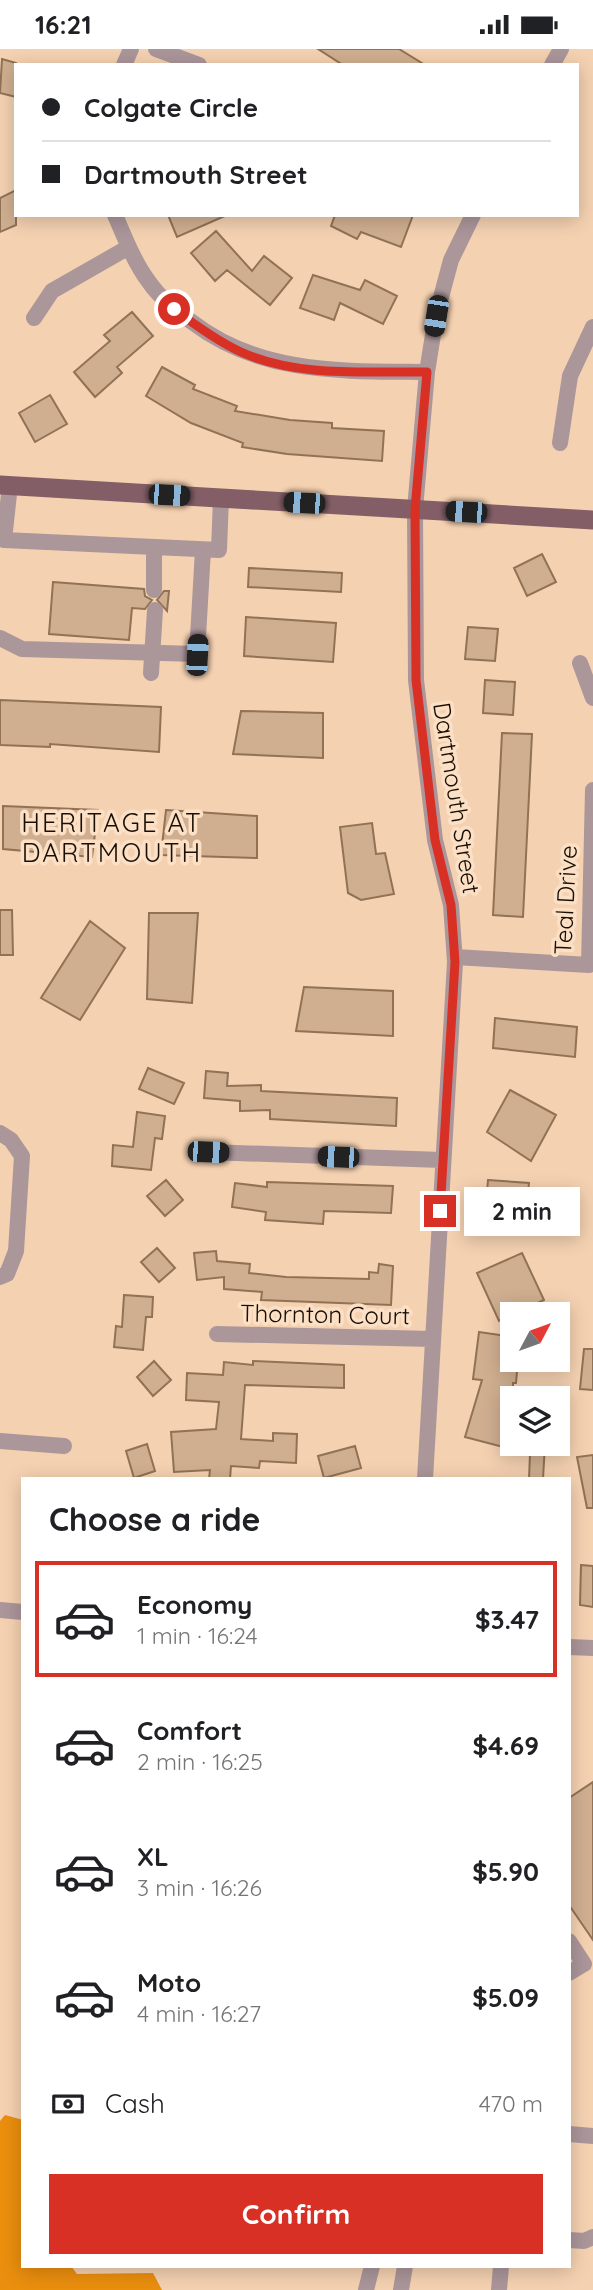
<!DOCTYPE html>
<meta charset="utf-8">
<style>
:root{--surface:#fff;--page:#f2f2f2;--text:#202124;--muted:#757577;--line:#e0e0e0;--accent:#d93025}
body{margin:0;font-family:Quicksand,sans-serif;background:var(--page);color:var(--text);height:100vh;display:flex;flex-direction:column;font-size:26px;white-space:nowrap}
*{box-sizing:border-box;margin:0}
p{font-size:23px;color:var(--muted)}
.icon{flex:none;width:38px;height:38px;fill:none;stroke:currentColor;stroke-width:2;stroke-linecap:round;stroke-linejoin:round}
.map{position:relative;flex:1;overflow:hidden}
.panel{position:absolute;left:21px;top:1428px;width:550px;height:791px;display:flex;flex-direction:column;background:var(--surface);border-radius:0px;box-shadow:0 4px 18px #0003}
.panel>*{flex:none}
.hud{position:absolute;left:14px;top:14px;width:565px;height:154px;border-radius:0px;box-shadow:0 4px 18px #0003;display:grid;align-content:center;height:154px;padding:0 28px;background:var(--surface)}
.needle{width:46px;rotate:49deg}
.fabs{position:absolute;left:500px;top:1253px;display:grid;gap:14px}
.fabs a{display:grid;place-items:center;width:70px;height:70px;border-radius:0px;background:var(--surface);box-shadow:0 4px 18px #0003;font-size:35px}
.end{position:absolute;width:32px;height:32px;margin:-16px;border:9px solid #d93025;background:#fff;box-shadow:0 0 0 4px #fff}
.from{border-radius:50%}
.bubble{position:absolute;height:49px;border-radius:0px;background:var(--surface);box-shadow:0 4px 18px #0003;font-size:23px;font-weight:700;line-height:49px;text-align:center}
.car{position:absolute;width:21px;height:42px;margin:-21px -10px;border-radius:9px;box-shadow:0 0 5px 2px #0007;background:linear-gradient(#222 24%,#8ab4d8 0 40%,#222 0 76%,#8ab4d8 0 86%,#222 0)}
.hud b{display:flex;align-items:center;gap:24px;height:66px;font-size:26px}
.hud b+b{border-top:2px solid var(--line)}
.hud i{width:18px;height:18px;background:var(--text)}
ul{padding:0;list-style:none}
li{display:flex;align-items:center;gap:21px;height:116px;margin:0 14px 10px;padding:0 14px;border:4px solid transparent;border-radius:0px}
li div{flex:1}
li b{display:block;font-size:26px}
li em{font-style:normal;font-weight:700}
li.active{border-color:var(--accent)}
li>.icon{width:63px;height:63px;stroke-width:1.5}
h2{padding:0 28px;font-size:32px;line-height:84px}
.pay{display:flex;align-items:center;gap:18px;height:77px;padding:0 28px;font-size:26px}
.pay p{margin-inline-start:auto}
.cta{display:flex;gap:14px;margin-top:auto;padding:14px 28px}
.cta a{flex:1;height:80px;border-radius:0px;background:var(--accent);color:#fff;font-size:28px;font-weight:700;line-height:80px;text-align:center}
.status{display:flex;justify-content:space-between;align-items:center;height:49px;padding:0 35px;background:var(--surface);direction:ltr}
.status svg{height:19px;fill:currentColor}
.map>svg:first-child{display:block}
</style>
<div class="status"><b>16:21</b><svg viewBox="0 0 49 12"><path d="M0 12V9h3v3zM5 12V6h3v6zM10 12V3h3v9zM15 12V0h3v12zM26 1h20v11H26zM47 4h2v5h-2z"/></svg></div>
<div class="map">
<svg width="593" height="2241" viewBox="0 0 593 2241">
<rect width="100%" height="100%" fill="#f4d1b1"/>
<path fill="#ea8e0e" d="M5,2066l18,5v146h48l6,8 76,-1 9,17h-162v-169z"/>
<path fill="#d0af90" stroke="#917255" stroke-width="2" d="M318,0h81l26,16h-82z
M2,10l14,4v34l-16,-4z
M16,141v35l-16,7v-34z
M168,166h59l-50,22z
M335,166h78l-12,32 -40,-15 -4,7 -26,-13z
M216,182l36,40 12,-15 28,22 -22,27 -43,-35 -12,11 -24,-28z
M313,226l47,15 5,-10 32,16 -14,28 -43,-21 -6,17 -34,-12z
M132,263l21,24 -36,31 5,6 -27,24 -21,-25 36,-31 -6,-6z
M162,318l33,18 -2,4 44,17 -2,5 55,9 42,3v5l52,3 -2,30 -95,-7 -45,-7 1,-4 -52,-20 -45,-27z
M50,346l17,29 -32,18 -16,-29z
M542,505l14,28 -29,14 -13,-28z
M249,519l93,5 -1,19 -93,-5z
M53,533l91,7 1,7 7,4 -7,9 -13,-1 -3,32 -80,-6z
M164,542h5l-2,20 -10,-11z
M246,568l90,6 -3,39 -89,-6z
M468,578l30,2 -3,32 -30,-2z
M485,631l30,2 -2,33 -30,-2z
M0,651l161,7 -2,45 -109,-8v3l-50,-2z
M241,662l82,2v45l-90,-4z
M502,684l30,1 -9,183 -30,-2z
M3,757l95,4 -6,47 -89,-8z
M166,761l91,6v42l-96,-3z
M372,774l4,31 9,-1 9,41 -33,6 -13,-7 -8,-66z
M0,861h12l1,45h-13z
M149,864h49l-6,90 -45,-4z
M90,872l35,27 -45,72 -39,-22z
M304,938l89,4v45l-97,-5z
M495,969l82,9 -2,30 -82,-9z
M148,1019l36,15 -10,21 -35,-15z
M206,1022l22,2 -1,13 34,-1v6l136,7 -1,28 -126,-7v-9l-30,1v-10l-36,-3z
M510,1041l46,25 -25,46 -44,-29z
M137,1063l28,4 -3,23 -7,-1 -4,32 -39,-4 1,-21 20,2z
M166,1131l17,20 -18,16 -18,-20z
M488,1131l41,3 -5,49 -40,-4z
M267,1133l126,4 -2,27 -67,-2 -1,13 -58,-4 1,-8 -34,-5 3,-24 32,4z
M157,1199l18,20 -16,14 -18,-20z
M216,1202l1,10 33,3 -1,9 37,4 83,2v-7l9,1 1,-9 14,2 -2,39 -130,-5 1,-8 -38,-3v-12l-27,3 -3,-27z
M522,1204l22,47 -45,21 -22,-48z
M124,1246l29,2 -1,20h-6l-3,33 -29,-3 2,-21 6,1z
M479,1283l34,5v23h5l-2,23h-3v61h32l-2,35h-14l1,-25 -65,-17 17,-57 -9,-1z
M584,1300h9v41l-13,-1z
M154,1312l17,19 -18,16 -16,-19z
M253,1312l91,4v23l-99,-3 -4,54 32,2v-8l24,1 -1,29 -36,-2 -1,7 -28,-2 -1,13h-21l1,-9 -36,2 -3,-40 45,-3 3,-27 -33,-2 1,-27 36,2 1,-13 29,3z
M147,1395l8,27 -21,7 -8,-27z
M355,1397l6,22 -37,10 -6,-22z
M593,1406v53h-6l-10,-51z
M581,1516l12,1v41l-13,-2z
M593,1733v158l-24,-35v-107z"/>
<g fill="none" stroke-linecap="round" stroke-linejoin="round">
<path stroke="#ab969a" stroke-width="16" d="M156,0l43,16
M124,16l7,-16
M552,16l9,-16
M115,166c10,23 19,47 34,67 11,16 27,29 43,40 69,53 152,49 235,50
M34,269l18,-27 77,-44
M560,394l10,-67 23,-49
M10,436l-6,55 215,10 2,-52
M154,541v-43
M0,589l22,11 175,5 6,-104
M580,614l13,35
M151,624l4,-63
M455,908l134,8 4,-175
M0,1084l11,7 11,16 -6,95 -9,23 -7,3
M208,1103l234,8
M217,1285l216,5
M0,1392l64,5
M425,1430l30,-517 -4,-57 -16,-65 -19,-160 -1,-171 12,-137 9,-56 15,-56 22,-45
M0,1561l23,2
M569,1598l24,1
M569,1892l15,23 -15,9
M569,2085l24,2
M569,2191l15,1 9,-4
M366,2241l6,-24
M401,2241l4,-24
M499,2241l2,-24"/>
<path stroke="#835e66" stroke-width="19" d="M0,436l593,35"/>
</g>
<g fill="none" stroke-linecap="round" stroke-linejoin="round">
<path stroke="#d93025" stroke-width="9" d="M174,260c21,16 43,32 67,43 57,26 126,19 186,20l-12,137 1,171 19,160 16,65 4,57 -15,249"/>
</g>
<g text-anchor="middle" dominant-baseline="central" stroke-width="7" stroke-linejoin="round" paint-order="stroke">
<g font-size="24" fill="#190e04" stroke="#fce0c6">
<text transform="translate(457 749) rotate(81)">Dartmouth Street</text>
<text transform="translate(565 851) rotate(-87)">Teal Drive</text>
<text transform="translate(325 1265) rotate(1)">Thornton Court</text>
</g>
<g font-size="26" letter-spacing="2" fill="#190e04" stroke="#fce0c6">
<text x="112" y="773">HERITAGE AT<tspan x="112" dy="30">DARTMOUTH</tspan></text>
</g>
</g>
</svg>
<div class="fabs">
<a><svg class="needle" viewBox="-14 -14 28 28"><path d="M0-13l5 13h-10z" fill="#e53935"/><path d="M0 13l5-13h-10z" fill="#757577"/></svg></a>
<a><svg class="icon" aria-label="layers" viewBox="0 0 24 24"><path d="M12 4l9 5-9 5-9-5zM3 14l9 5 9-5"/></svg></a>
</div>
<i class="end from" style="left:174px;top:260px"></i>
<i class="end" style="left:440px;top:1162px"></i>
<div class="bubble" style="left:464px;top:1138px;width:116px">2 min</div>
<i class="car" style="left:436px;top:267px;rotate:189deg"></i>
<i class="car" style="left:169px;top:446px;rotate:93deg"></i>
<i class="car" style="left:304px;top:454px;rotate:273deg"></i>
<i class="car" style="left:466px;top:463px;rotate:273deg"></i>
<i class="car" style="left:197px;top:606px;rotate:3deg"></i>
<i class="car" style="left:208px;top:1103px;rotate:92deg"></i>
<i class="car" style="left:338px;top:1108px;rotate:272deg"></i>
<div class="hud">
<b><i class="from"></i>Colgate Circle</b>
<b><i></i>Dartmouth Street</b>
</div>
<section class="panel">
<h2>Choose a ride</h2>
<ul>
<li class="active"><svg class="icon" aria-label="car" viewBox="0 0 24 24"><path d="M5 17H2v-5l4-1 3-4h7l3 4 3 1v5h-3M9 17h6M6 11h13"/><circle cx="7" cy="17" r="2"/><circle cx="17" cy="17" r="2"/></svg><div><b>Economy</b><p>1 min · 16:24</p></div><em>$3.47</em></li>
<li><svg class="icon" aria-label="car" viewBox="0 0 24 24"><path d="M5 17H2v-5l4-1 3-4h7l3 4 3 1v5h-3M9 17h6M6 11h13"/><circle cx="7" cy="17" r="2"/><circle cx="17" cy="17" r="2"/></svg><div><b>Comfort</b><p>2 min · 16:25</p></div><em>$4.69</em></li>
<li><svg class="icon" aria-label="car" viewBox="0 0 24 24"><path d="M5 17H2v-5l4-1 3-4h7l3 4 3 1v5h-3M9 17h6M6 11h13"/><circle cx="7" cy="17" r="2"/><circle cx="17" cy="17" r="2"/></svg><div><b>XL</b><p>3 min · 16:26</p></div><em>$5.90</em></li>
<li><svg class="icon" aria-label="car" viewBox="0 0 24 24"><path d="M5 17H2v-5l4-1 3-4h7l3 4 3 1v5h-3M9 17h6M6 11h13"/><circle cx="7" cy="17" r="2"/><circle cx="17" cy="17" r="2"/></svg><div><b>Moto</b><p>4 min · 16:27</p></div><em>$5.09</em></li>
</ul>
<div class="pay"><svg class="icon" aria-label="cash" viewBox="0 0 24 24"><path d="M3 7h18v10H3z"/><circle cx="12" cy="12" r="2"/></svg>Cash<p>470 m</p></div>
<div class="cta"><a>Confirm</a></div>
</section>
</div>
